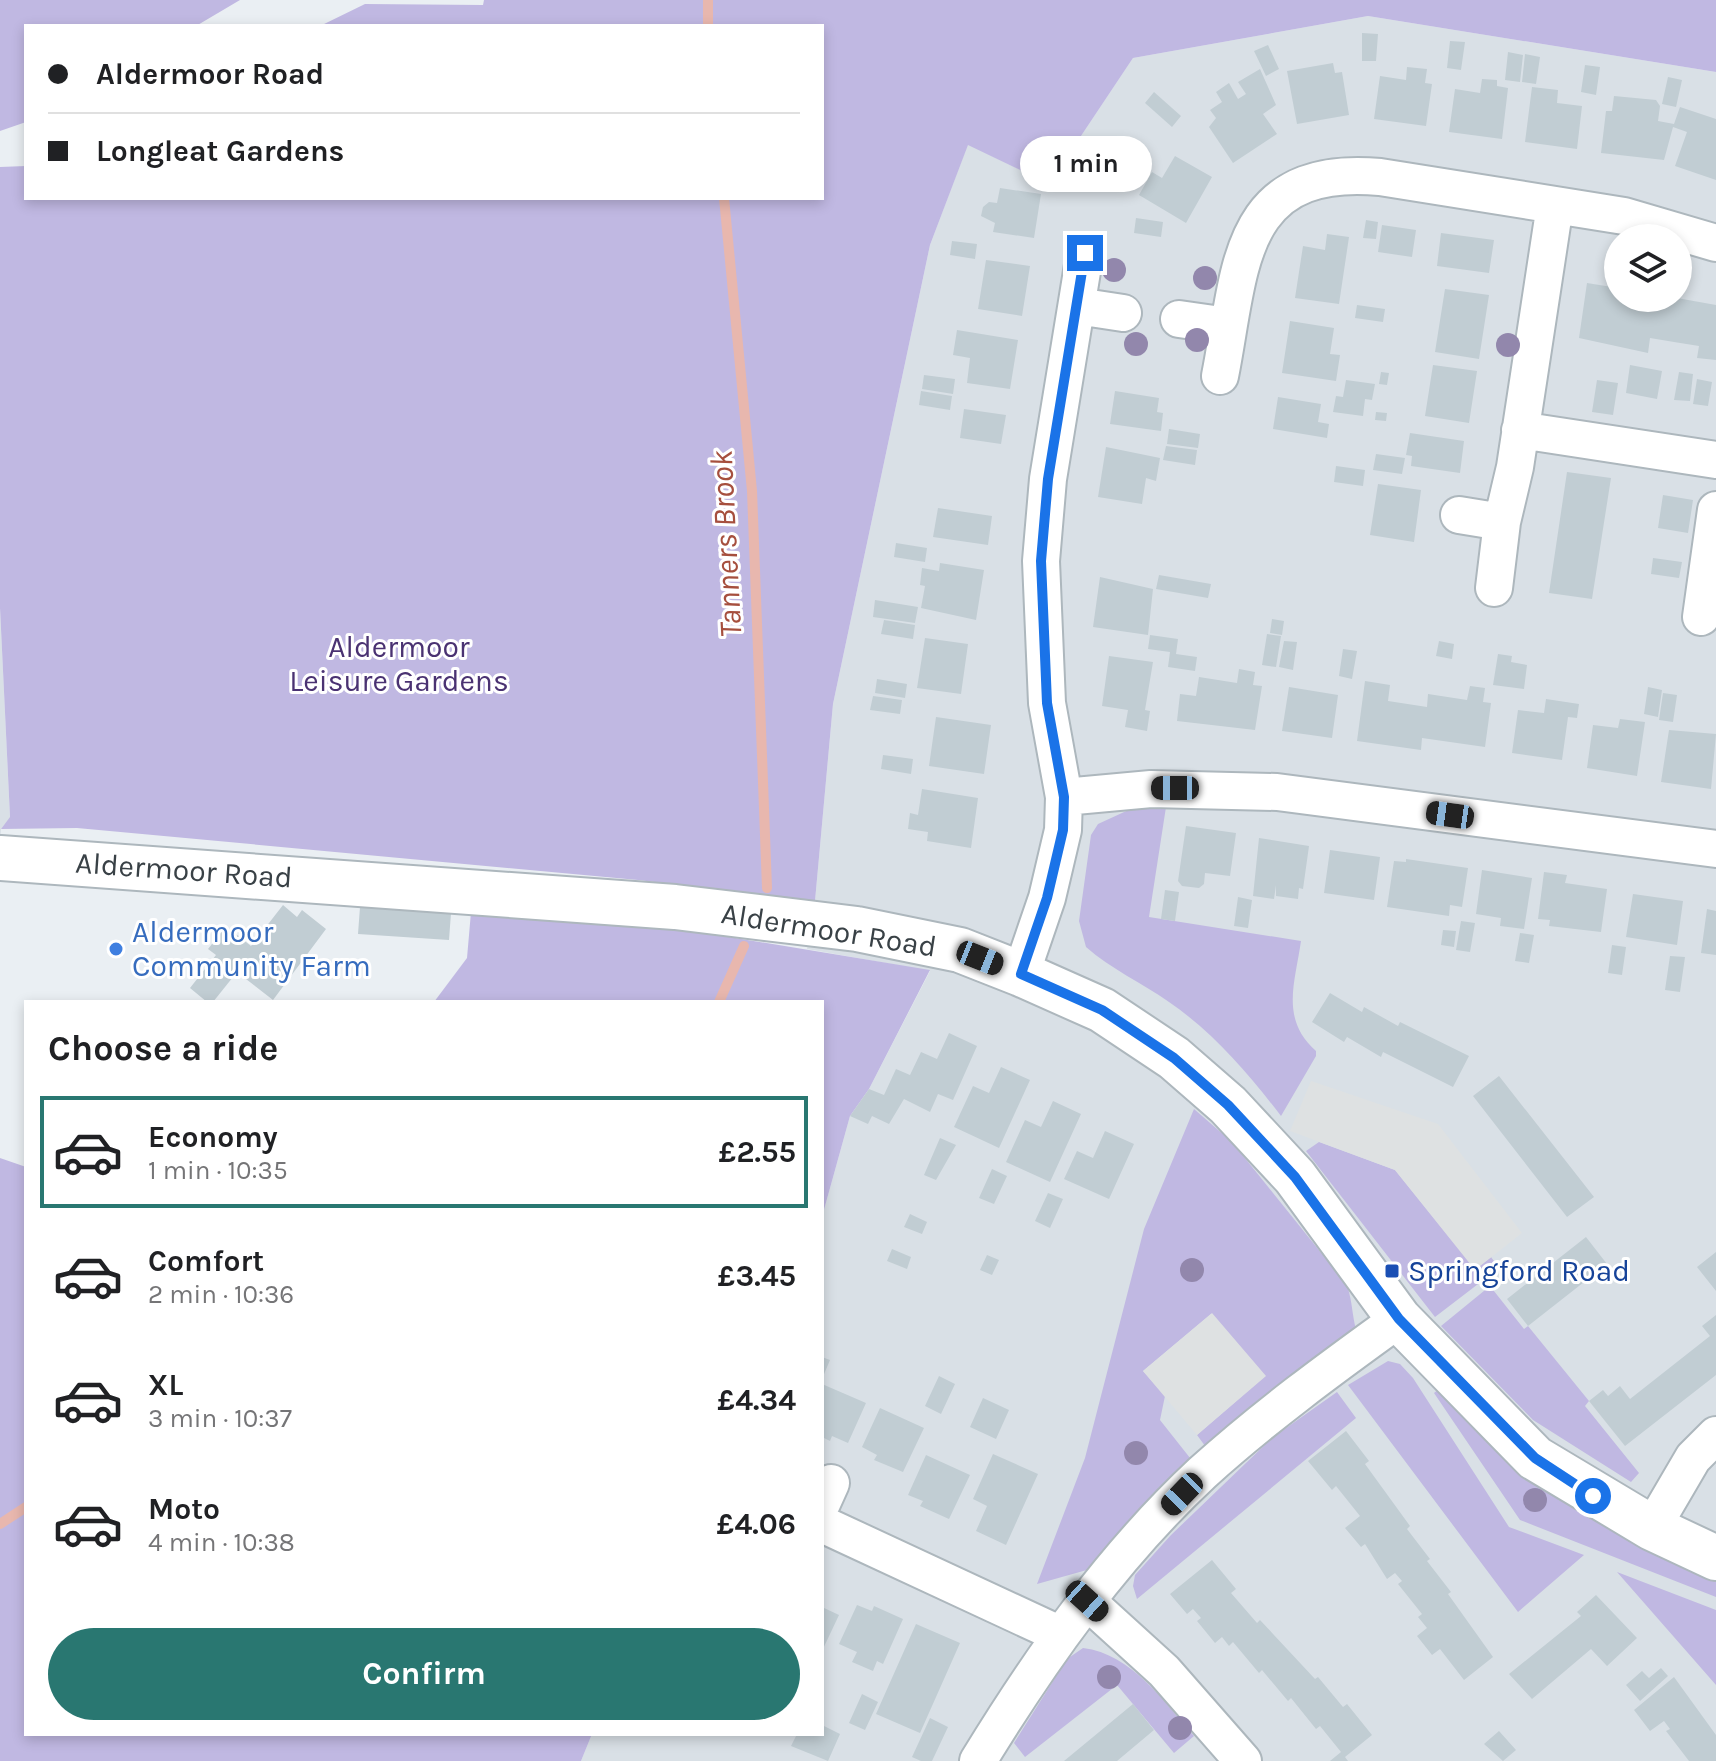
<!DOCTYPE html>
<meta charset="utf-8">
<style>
:root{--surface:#fff;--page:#f2f2f2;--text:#202124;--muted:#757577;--line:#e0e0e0;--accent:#297771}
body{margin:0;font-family:Karla,sans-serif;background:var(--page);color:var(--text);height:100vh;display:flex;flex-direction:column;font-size:30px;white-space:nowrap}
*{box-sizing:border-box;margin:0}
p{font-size:26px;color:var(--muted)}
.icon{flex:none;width:44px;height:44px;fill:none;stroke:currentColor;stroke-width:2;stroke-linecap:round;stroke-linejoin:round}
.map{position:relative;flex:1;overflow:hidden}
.side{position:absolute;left:24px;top:1000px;width:800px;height:736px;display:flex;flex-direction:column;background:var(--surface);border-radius:0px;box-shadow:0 4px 12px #0003}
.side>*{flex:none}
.banner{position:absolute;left:24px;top:24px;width:800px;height:176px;border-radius:0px;box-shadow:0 4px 12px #0003;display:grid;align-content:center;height:176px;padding:0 24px;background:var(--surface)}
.controls{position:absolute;left:1604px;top:224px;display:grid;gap:16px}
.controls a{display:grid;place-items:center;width:88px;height:88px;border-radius:50%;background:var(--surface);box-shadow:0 4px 12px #0003;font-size:40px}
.end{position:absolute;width:36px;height:36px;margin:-18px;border:10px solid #1a73e8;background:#fff;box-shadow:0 0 0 4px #fff}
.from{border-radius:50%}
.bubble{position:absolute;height:56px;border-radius:28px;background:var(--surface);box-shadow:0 4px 12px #0003;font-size:26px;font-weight:700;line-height:56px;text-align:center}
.car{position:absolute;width:24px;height:48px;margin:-24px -12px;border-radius:10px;box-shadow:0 0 6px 2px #0007;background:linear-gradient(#222 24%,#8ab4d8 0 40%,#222 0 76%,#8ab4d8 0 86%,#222 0)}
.banner b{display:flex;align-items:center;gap:28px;height:76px;font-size:30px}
.banner b+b{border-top:2px solid var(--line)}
.banner i{width:20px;height:20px;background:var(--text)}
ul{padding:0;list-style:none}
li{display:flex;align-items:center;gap:24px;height:112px;margin:0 16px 12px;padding:0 8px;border:4px solid transparent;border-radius:0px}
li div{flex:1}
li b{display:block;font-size:30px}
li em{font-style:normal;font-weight:700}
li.active{border-color:var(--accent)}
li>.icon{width:72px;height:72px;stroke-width:1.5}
h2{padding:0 24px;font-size:36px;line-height:96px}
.action{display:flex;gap:16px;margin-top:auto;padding:16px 24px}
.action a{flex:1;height:92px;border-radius:48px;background:var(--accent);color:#fff;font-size:32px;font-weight:700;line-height:92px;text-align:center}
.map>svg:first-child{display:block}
</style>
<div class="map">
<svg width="1716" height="1761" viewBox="0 0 1716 1761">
<rect width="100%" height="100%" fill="#eaeff3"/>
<path fill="#d9e0e6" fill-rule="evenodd" d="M1368,16l348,56v1689h-1135l11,-27h230v-517l28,-101 19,-27 61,-118 -123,-22 8,-48 18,-197 97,-459 38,-101 81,40 84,-126zM1618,238h60v60h-60z
M0,608l10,210 -9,11 -1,17z"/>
<path fill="#c0b8e2" d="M0,0h240l-44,26h-170v96l-26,9z
M484,0h1232v72l-348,-56 -235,42 -84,126 -81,-39 -38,100 -97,459 -18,197 -177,-21 -561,-52 -76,1 9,-12 -10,-209v-441l26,-1v32h796v-172h-502l45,-22 118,1z
M1135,807h31l-17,110 152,24c-6,42 -21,78 15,110v5l-35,60c-33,-43 -67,-83 -112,-114 -27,-19 -58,-33 -83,-55l-7,-26 12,-86 7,-11z
M471,912l222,19 237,39 -61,119 -19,27 -28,101v-215h-388l33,-44z
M1194,1109l38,33 115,143c6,18 5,34 11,51l-150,114 -11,-15 68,-59 -54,-62 -68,57 22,25 -5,24 34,43 -93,103 -64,18 48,-126 59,-229z
M1319,1142l76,28 80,99 16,-12 8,11 -64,49 -129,-166z
M0,1158l26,9v567h566l-11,27h-581z
M1490,1286l34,43 4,-3 61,75 -4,5 54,67 -8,9 -98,-62 -92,-94z
M1388,1361l12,3 13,14 96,149 75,28 -66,57 -170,-227z
M1439,1389l277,184v24l-196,-77 -86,-127z
M1337,1392l19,26 -219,181 -4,-13 2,-11 36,-40 101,-97z
M1617,1572l99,38v75z
M1083,1648c49,6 81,54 111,88l-20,17 -57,-68 -92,72 -11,-14 53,-84z"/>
<path fill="#dee1e2" d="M1311,1081l127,43 84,109 -47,37 -80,-100 -105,-39z
M1212,1313l54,63 -69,59 -54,-64z"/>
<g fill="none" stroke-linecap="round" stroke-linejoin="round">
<path stroke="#e8b7ae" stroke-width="10" d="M708,26v-26
M724,198l28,293 15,397
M719,1002l25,-56
M0,1524l26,-17"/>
</g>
<path fill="#c1cdd3" d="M1362,33l16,1 -2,27h-14z
M1450,41l15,1 -4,28 -14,-2z
M1268,45l11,24 -13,7 -12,-25z
M1508,52l15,3 -3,27 -15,-2z
M1525,54l15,3 -4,27 -14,-2z
M1333,63l2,10 7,-1 7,43 -52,9 -10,-53z
M1585,65l15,2 -4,28 -15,-3z
M1407,67l20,2 -2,14 7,1 -6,42 -52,-7 6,-43 26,4z
M1260,69l16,36 -13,9 14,20 -44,29 -24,-36 7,-9 -6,-8 12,-8 -6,-10 13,-9 9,16 8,-5 -8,-12z
M1668,77l14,3 -6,27 -14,-3z
M1482,79l15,1v6l11,2 -6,51 -53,-7 6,-43 25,4z
M1532,87l26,3 -1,13 25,3 -5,43 -52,-7z
M1154,92l27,24 -9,11 -27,-24z
M1614,96l42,4 4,6 -2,15 16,3 6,-17 36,12v61l-41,-14 12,-34 -14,-5 -9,33 -63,-7 5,-42h6z
M1175,156l37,21 -26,46 -47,-28 13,-23 10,6z
M1000,188l41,6 -7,44 -41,-6 2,-9 -14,-7 2,-9 6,-5 8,1z
M1136,218l27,4 -2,15 -27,-4z
M1366,220l12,2 -2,17 -13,-1z
M1382,225l34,5 -4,27 -34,-5z
M1441,233l53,7 -5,33 -52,-7z
M1327,234l22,3 -10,67 -44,-6 8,-52 22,4z
M952,241l25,3 -2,15 -25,-4z
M986,260l44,6 -8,50 -44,-7z
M1587,283l31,5v10h59l39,7v55l-19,-2 2,-12 -25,-4 -24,-4 -2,15 -69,-15z
M1445,289l44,6 -10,64 -44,-7z
M1357,305l28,4 -2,13 -28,-4z
M1290,321l44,7 -4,26 10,1 -4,26 -54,-8z
M957,330l61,10 -8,49 -43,-6 3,-25 -17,-3z
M1433,365l44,6 -8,52 -44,-7z
M1630,365l32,6 -5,28 -31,-6z
M1381,372l8,1 -2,12 -8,-1z
M1679,372l14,2 -3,27 -16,-1z
M924,375l31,4 -2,15 -31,-5z
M1697,379l15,3 -4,24 -15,-2z
M1346,380l29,4 -3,16 -7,-1 -2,17 -30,-4 3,-16 7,1z
M1597,380l21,3 -5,32 -21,-3z
M921,391l31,5 -2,14 -31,-5z
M1115,391l44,7 -2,14 6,1 -2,18 -51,-7z
M1278,397l43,7 -3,18 11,2 -2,14 -54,-9z
M964,409l42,6 -5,29 -41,-6z
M1376,412l11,1 -1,8 -11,-1z
M1169,429l31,5 -2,14 -31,-4z
M1410,433l54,8 -4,32 -49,-7 1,-10 -6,-1z
M1166,446l31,4 -2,15 -32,-5z
M1106,447l54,11 -4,23 -10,-3 -4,26 -44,-7z
M1376,454l29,4 -3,16 -29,-4z
M1336,466l29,4 -2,16 -29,-4z
M1567,472l44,6 -19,121 -43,-6z
M1378,484l43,6 -7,52 -44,-7z
M1663,495l30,5 -5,33 -30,-5z
M938,508l54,8 -4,29 -55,-8z
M896,543l31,5 -2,14 -31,-5z
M1653,558l29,4 -3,16 -28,-4z
M940,563l44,7 -8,50 -55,-12 4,-22 -5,-1 2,-17 17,3z
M1159,575l52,9 -3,14 -52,-9z
M1100,577l53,12 -5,46 -55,-8z
M875,600l43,7 -3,16 -42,-6z
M1272,619l12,2 -2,14 -12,-2z
M884,620l31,5 -2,14 -32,-5z
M1267,634l14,2 -5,31 -14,-2z
M1150,635l28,4 -2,15 21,3 -2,14 -27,-4 2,-15 -22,-3z
M925,638l43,6 -7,50 -44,-6z
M1284,641l13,1 -4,28 -14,-3z
M1439,641l15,3 -2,15 -16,-3z
M1343,649l14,2 -5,28 -13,-3z
M1498,654l14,2 -1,6 16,3 -3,24 -31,-4z
M1109,656l44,6 -8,48 5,1 -3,20 -22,-4 3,-17 -26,-4z
M1239,669l16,3 -2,13 9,1 -7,44 -78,-9 3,-27 16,2 3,-19 38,6z
M877,679l30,5 -2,14 -30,-5z
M1365,681l25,4 -2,16 39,6 1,-13 39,6 3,-14 15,2 -2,14 8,1 -6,44 -63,-9 -1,12 -64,-9z
M1289,687l49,8 -6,43 -50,-7z
M1648,687l14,3 -4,27 -14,-3z
M1663,693l14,2 -4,27 -14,-2z
M873,696l29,4 -2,14 -30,-4z
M1546,699l33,5 -2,14 -9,-1 -6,43 -50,-7 6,-43 26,3z
M936,717l55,8 -7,49 -55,-8z
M1620,719l25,3 -8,54 -50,-8 6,-43 25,3z
M1669,730l47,4 -5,55 -50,-7z
M883,755l30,4 -2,15 -30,-5z
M922,789l56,9 -7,50 -44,-7 1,-9 -20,-3 2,-16 8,2z
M1186,826l50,7 -6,43 -25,-3 -1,11 -5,4 -17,-2 -4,-5z
M1259,838l50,8 -6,43 -4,-1 -1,11 -22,-3v-11l-2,14 -21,-3z
M1330,850l50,7 -6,43 -50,-7z
M1406,859l62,9 -6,39 -12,-2 -1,11 -62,-9 7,-46 12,1z
M1482,870l50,8 -8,51 -24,-3 1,-8 -25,-4z
M1544,872l23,3 -2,8 42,6 -6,43 -52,-6 1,-6 -12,-1z
M1165,890l14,2 -4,29 -14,-2z
M1633,894l50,7 -6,44 -51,-8z
M1238,897l14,3 -4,28 -14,-2z
M283,905l14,12 5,-7 24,19 -53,71 -36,-28 -24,30h-6l-17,-14 26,-33 -8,-6 18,-23 25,20z
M360,907l91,6 -2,27 -91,-6z
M1707,909l9,2v44l-15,-2z
M1461,921l14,2 -5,29 -14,-2z
M1443,930l13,1 -2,16 -13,-2z
M1520,933l14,2 -5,28 -14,-2z
M1612,945l14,2 -4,28 -14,-2z
M1670,956l15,1 -5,35 -15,-2z
M1330,993l32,19 2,-5 34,19 2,-4 69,34 -16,31 -70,-35 -2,5 -34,-20 -3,5 -32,-20z
M949,1033l28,13 -24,54 -15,-6 -8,18 -26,-13 -15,25 -17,-8 -4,8 -18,-8 19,-27 15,6 12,-26 14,6 11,-23 16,7z
M1001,1067l29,13 -31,68 -45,-21 19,-41 16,7z
M1499,1076l95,121 -27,20 -94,-121z
M1053,1101l28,13 -31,68 -44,-20 19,-42 16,7z
M1105,1131l29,13 -25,55 -45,-20 13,-28 16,7z
M940,1138l16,7 -20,35 -12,-5z
M992,1169l15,7 -13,28 -15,-6z
M1048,1193l15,6 -13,29 -15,-7z
M910,1214l17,8 -5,12 -18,-7z
M1586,1237l21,27 -79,62 -21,-27z
M892,1249l19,8 -4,12 -20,-8z
M1716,1252v39l-19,-24z
M987,1255l12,5 -7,15 -12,-5z
M1716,1315v60l-91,71 -36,-45 14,-11 5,6 12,-10 10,13 80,-63 -8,-10z
M822,1357l8,3 -8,19z
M939,1376l16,8 -14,30 -16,-8z
M822,1384l44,19 -18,40 -16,-7 -2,5 -8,-4z
M983,1398l26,12 -13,29 -26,-12z
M880,1408l44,20 -21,44 -29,-12 3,-5 -15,-8z
M1346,1431l23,30 -4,3 45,62 -3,3 23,30 -3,2 24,31 -3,2 45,63 -29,23 -24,-31 -8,6 -15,-19 10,-8 -9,-11 4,-3 -24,-30 4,-3 -7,-8 -8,6 -22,-35 -4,3 -16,-19 15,-12 -24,-30 -4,4 -24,-29z
M993,1454l45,20 -32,71 -30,-14 11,-25 -14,-7z
M926,1455l44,20 -21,44 -29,-13 3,-5 -15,-6z
M1212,1560l24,29 -5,4 26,30 3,-3 55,59 3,-2 25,30 4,-3 25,31 -27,22 3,4h-18l11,-9 -21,-26 -4,3 -25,-31 -3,3 -26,-31 -3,3 -26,-31 -4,4 -7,-9 -7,6 -18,-22 4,-3 -8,-9 -6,5 -17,-20z
M1596,1595l41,43 -30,28 -16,-17 -59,50 -23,-25 72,-58 -4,-4z
M857,1605l15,6 2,-5 29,13 -20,45 -6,-3 -4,10 -21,-9 5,-10 -18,-8z
M822,1607l17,8 -17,36z
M916,1624l44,19 -40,90 -44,-19z
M1661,1668l7,8 -28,25 -14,-16 16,-14 7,7z
M1674,1677l42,58v26h-27l-23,-30 4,-2 -6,-8 -14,10 -16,-21z
M862,1694l16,8 -13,28 -16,-7z
M1133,1704l21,26 -37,31h-53z
M930,1718l18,9 -16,34h-11l-9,-4z
M822,1725l18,9 -12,27 -37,-15 6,-12h25z
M1499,1731l17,19 -13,11 -19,-17z"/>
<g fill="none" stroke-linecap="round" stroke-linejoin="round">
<g stroke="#adb7bd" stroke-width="40">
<path id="minor" d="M1077,306l46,7
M1179,319l49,7
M1220,376c21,-105 15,-212 160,-199l244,39 92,27
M1520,430l196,30
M1459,515l43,7
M1494,588l8,-66 13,-55 40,-262
M1701,617l15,-107
M1064,797l87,-8 126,3 439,57
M1021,974l26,-76 16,-68 1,-33 -17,-94 -6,-142 7,-82 37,-226
M822,1503l9,-20
M822,1524l239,111
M1652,1528l41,-70 23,-23
M1087,1601l77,70 79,90
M978,1761c63,-103 135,-205 224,-288 62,-56 129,-105 197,-154"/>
</g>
<g stroke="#adb7bd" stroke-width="48">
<path id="tertiary" d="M0,858l675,49 182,22 103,21 61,24 81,36 72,48 54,47 67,72 104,142 136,139 117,70 64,30"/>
</g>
<use href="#minor" stroke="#fff" stroke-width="36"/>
<use href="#tertiary" stroke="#fff" stroke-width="44"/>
</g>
<g fill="#9287ac">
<circle cx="1114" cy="270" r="12"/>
<circle cx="1205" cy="278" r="12"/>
<circle cx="1197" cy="340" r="12"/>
<circle cx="1136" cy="344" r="12"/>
<circle cx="1508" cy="345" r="12"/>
<circle cx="1192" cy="1270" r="12"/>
<circle cx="1136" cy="1453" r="12"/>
<circle cx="1535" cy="1500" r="12"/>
<circle cx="1109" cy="1677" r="12"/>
<circle cx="1180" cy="1728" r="12"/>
</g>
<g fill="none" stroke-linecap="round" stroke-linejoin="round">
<path stroke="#1a73e8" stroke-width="10" d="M1085,253l-37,226 -7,82 6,142 17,94 -1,33 -16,68 -26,76 81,36 72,48 54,47 67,72 104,142 136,139 58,38"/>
</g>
<circle fill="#3f7fe0" stroke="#fff" stroke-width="3" cx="116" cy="949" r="8"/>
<rect fill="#1a4fb4" stroke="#fff" stroke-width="3" x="1384" y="1263" width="16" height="16" rx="4"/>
<g text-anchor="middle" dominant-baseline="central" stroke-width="6" stroke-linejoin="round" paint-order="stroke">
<g font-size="30" fill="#4a3272" stroke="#fff">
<text x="399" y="647">Aldermoor<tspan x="399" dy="34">Leisure Gardens</tspan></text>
</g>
<g font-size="30" fill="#394146" stroke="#fff">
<text transform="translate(184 870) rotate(4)">Aldermoor Road</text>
<text transform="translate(829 930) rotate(9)">Aldermoor Road</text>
</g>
<g font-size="30" fill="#366cbe" stroke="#fff" text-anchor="start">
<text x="132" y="932">Aldermoor<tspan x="132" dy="34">Community Farm</tspan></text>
</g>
<g font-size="30" fill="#164399" stroke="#fff" text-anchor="start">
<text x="1408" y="1271">Springford Road</text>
</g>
<g font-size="32" font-style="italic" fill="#a64f3e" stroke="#fff">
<text transform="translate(726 544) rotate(-93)">Tanners Brook</text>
</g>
</g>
</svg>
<div class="controls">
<a><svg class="icon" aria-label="layers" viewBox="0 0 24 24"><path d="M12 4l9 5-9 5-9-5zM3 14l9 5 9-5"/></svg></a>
</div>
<i class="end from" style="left:1593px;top:1496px"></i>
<i class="end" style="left:1085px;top:253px"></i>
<div class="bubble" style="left:1020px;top:136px;width:132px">1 min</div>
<i class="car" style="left:1175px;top:788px;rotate:270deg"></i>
<i class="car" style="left:1450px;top:815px;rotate:278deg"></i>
<i class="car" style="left:980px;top:958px;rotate:112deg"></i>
<i class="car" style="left:1182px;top:1494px;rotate:224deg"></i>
<i class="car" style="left:1087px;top:1601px;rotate:132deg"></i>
<div class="banner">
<b><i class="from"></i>Aldermoor Road</b>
<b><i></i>Longleat Gardens</b>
</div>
<section class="side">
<h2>Choose a ride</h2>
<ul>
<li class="active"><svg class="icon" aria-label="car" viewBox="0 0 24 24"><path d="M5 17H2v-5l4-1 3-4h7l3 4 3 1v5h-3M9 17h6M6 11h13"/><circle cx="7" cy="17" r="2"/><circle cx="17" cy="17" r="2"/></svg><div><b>Economy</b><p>1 min · 10:35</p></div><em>£2.55</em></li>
<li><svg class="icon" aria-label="car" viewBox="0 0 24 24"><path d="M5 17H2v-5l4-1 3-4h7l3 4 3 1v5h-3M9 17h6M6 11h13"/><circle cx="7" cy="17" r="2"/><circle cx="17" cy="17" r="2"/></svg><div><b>Comfort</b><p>2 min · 10:36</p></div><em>£3.45</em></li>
<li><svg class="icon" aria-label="car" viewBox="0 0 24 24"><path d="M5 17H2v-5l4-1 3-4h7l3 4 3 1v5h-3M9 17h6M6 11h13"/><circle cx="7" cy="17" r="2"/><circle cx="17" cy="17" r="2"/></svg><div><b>XL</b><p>3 min · 10:37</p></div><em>£4.34</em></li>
<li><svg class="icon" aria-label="car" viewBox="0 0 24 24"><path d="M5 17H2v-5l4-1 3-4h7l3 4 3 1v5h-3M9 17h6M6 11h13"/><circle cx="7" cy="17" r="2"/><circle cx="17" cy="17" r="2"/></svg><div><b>Moto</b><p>4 min · 10:38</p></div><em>£4.06</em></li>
</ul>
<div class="action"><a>Confirm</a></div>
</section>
</div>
